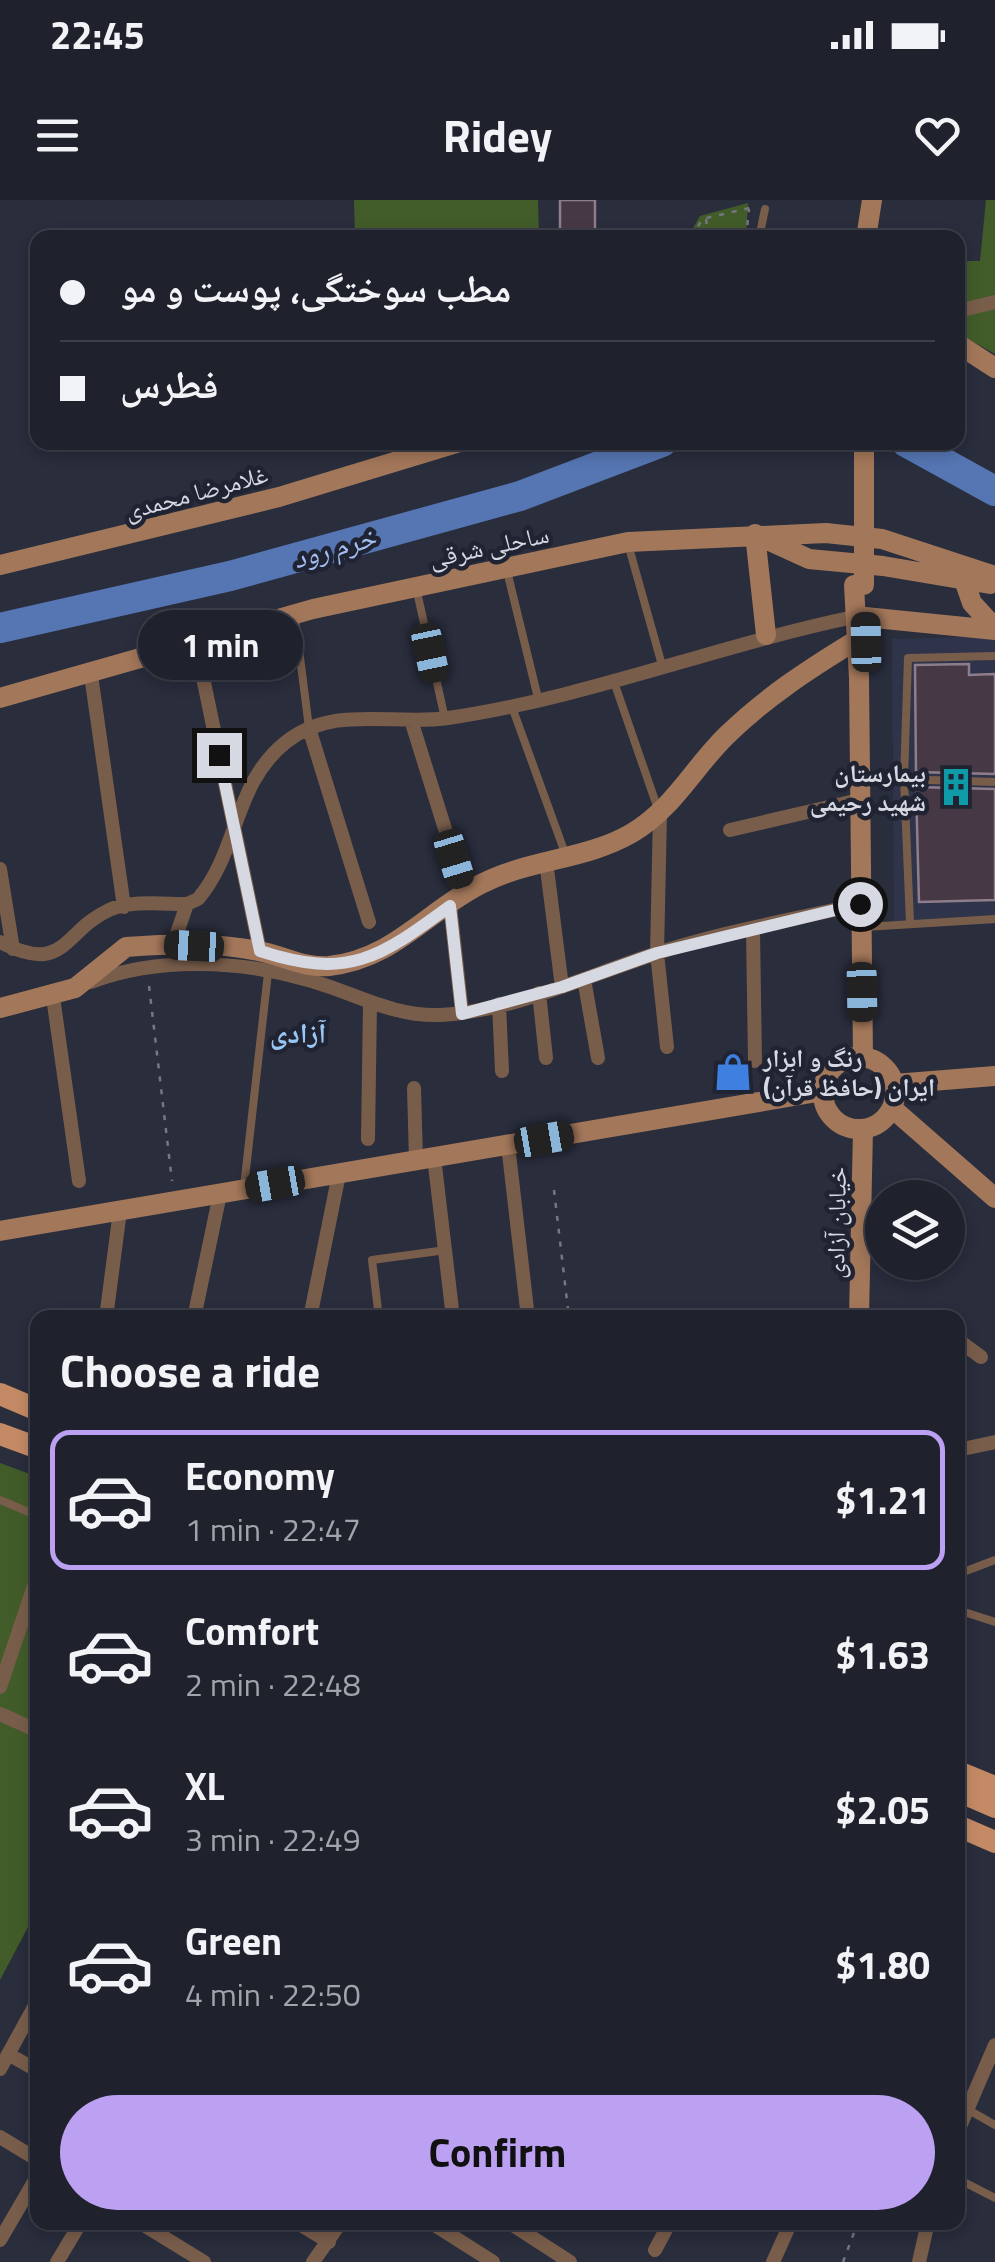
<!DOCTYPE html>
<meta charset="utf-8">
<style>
:root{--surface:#1f222d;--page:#272a35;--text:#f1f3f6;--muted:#a1a4aa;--line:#3c3f49;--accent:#bca0f2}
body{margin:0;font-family:"Titillium Web","Noto Naskh Arabic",sans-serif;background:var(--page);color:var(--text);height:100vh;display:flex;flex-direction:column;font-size:38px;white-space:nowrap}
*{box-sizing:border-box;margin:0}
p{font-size:32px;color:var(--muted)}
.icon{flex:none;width:55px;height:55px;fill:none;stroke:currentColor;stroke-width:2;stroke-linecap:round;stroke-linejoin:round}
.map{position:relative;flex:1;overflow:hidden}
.drawer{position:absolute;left:30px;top:1110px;width:935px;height:920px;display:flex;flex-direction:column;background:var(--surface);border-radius:20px;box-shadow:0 5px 15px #0003,0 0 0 2px var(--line)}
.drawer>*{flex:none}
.banner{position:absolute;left:30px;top:30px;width:935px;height:220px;border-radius:20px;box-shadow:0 5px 15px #0003,0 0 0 2px var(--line);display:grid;align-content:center;height:220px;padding:0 30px;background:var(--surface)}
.tools{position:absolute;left:865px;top:980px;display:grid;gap:20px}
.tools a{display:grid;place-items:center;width:100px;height:100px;border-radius:50%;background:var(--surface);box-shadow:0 5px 15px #0003,0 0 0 2px var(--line);font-size:50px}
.end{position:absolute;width:45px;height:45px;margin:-22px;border:12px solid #d6d8e2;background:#111;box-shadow:0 0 0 5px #111}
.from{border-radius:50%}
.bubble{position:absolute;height:70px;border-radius:35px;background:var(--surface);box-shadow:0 5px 15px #0003,0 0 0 2px var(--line);font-size:32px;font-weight:700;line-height:70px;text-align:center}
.car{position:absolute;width:30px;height:60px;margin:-30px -15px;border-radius:12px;box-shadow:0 0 8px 2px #0007;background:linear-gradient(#222 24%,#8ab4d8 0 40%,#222 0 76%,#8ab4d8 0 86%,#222 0)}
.banner b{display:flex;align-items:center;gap:35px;height:95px;font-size:38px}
.banner b+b{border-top:2px solid var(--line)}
.banner i{width:25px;height:25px;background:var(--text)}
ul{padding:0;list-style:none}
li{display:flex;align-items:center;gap:30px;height:140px;margin:0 20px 15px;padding:0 10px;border:5px solid transparent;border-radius:20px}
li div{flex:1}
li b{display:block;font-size:38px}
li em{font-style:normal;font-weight:700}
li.selected{border-color:var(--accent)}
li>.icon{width:90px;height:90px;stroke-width:1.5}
h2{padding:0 30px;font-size:45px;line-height:120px}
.action{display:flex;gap:20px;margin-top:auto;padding:20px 30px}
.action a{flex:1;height:115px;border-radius:60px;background:var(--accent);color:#111;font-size:40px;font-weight:700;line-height:115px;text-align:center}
.status{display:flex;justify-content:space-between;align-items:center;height:70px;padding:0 50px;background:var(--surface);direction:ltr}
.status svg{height:28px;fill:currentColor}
header{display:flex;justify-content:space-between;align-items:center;height:130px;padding:0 30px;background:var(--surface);font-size:45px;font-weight:700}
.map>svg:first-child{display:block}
</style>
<div class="status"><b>22:45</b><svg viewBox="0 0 49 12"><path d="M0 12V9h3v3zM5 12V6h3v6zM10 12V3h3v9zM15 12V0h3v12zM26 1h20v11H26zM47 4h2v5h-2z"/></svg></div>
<header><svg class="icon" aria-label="menu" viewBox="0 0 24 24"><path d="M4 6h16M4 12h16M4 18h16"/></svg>Ridey<svg class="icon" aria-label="heart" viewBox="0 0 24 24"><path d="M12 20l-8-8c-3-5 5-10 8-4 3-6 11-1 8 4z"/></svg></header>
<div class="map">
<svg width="995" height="2062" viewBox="0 0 995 2062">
<rect width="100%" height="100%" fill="#292d3c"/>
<path fill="#2f344a" d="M995,436v288l-101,4 -2,-289z"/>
<path fill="#425c29" d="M354,0h184l1,37h-184z
M986,0h9v154l-37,-21v-72h22z
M748,3l-2,34h-58l12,-21z
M0,1263l38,14 -1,433 -37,70z"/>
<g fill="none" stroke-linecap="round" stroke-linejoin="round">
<path stroke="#5576b3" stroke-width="30" d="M906,242l89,49
M0,428l230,-52 290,-80 142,-54"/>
</g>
<path fill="#473845" stroke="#8e7e8b" stroke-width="2.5" d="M560,0h35v38h-35z
M969,464v11l26,-1v100l-79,-2 -1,-107z
M916,587l79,2v111l-76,2z"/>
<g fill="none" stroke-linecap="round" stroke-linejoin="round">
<path stroke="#747784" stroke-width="2.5" stroke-dasharray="5 8" stroke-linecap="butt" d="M706,19l3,19
M692,38l10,-19 52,-12
M746,38l3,-29
M149,786l23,195
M554,990l15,128
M843,2062l15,-40"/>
<path stroke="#795d4b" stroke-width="8" d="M759,38l6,-29
M628,344l34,121
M507,371l31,127
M416,387l29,132
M295,418l14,110
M613,479l46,133
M512,507l53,146
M863,578l132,4
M910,723l-6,-144 4,-121 87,-2
M865,727l130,-8
M244,987l24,-214
M379,1118l-7,-58 74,-10
M0,1300l38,16
M958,1374l37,-14
M958,1410l37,12
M967,1909l28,16
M958,1979l37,19"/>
<path stroke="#795d4b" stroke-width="14" d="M958,111l37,-9
M196,444l64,307
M91,475l33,232
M411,520l54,173
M309,528l60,194
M660,614l-3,139 10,94
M730,630l129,-30
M546,661l16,126
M0,669l13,80
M450,705l12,108
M753,730l2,131
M0,742c66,34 63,-11 109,-32 21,-10 55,-6 78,-6l11,-5c41,-48 35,-115 88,-157 48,-38 107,-16 162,-24 138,-20 270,-73 406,-101
M173,745l14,-41
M584,779l14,79
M91,782c67,-25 148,-22 217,-2 45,12 84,37 132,35 73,-4 144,-38 212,-60 67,-23 140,-35 208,-51
M539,793l7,65
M53,797l26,184
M499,804l3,67
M414,888l2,72
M368,939l2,-136
M508,945l20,173
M434,957l19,161
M106,1118l14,-107
M194,1118l26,-124
M310,1118l29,-144
M958,1140l23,17
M958,1250l37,-8
M0,1487l38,-113
M0,1514l38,17
M8,1854l30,17
M0,1869l38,-69
M958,1931l37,-86
M0,1937l38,23
M139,2022l65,40
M296,2022l33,20
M430,2022l63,40
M508,2022l62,40
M0,2040l38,-65
M655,2050l15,-28
M57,2062l24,-40
M313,2062l28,-40
M773,2062l18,-40
M919,2062l9,-40"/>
<path stroke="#a3775a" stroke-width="20" d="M866,38l6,-38
M958,144l37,24
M755,334l11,101
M761,337l48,22 74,7 107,18
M0,365l279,-68 181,-55
M964,380l8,23 23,25
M854,385l5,93 4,379
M865,417l130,13
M0,498l313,-89 315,-67 198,-9 56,6 113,37
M0,808l75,-20 51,-41c43,-3 94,-5 137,5 23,5 41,16 66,14 65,-7 98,-55 152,-82 48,-25 105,-24 151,-51 42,-25 61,-65 95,-98 39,-38 82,-66 128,-94
M823 893a36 36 0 1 1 72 0a36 36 0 1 1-72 0Z
M894,884l101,-8
M892,908l103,90
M0,1031l823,-140
M859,1118l4,-189"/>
<path stroke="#c48a65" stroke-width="22" d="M0,1194l38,16
M0,1234l38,14
M958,1572l37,15
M958,1591l37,16
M958,1626l37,16"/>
<path stroke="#a3775a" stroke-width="20" d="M864,385v-143"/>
</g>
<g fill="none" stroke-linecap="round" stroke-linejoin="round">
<path stroke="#d6d8e2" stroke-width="12" d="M219,555l41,196c89,29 119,7 190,-45l12,108 100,-27 95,-34 203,-49"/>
</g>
<defs>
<g id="building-bare" transform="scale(3)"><path d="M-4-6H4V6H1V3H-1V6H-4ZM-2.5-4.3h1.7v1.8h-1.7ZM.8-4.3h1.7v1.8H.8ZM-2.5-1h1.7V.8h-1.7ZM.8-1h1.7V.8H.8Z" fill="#0f9aa8" stroke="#1f2332" stroke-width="2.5" paint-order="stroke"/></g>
<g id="shop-bare" transform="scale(3)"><path d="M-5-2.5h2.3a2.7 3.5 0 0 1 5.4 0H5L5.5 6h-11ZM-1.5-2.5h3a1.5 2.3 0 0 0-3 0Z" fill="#3f7fe0" stroke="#1f2332" stroke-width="2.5" paint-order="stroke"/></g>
</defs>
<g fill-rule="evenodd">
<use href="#building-bare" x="956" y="587"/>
<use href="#shop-bare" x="733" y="872"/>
</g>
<g text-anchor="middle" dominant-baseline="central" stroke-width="9" stroke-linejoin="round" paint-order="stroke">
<g font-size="25" fill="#d6d8e2" stroke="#1f2332">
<text transform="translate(196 292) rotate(-15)">غلامرضا محمدی</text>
<text transform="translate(489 346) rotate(-12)">ساحلی شرقی</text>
<text transform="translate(836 1023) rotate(-89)">خیابان آزادی</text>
</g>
<g font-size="25" font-weight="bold" fill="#d6d8e2" stroke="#1f2332" text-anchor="end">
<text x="926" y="573">بیمارستان<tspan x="926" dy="29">شهید رحیمی</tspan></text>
<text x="763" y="858" text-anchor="start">رنگ و ابزار<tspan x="763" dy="29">ایران (حافظ قرآن)</tspan></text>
</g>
<g font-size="28" font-style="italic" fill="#a2bef2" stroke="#1f2332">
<text transform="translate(334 347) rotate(-16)">خرم رود</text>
</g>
<g font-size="28" font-weight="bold" fill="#99c5f3" stroke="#1f2332">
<text x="298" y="832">آزادی</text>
</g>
</g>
</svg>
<div class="tools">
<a><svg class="icon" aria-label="layers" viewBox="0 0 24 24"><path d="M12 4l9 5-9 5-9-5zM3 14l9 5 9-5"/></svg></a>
</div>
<i class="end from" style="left:860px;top:704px"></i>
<i class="end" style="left:219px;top:555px"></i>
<div class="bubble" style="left:138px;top:410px;width:165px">1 min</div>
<i class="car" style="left:866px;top:442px;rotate:359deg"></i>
<i class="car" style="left:430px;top:453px;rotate:168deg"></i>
<i class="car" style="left:454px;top:659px;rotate:163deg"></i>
<i class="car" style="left:194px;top:746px;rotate:273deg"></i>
<i class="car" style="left:862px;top:792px;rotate:179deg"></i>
<i class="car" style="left:544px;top:939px;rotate:80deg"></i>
<i class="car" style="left:275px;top:984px;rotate:260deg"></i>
<div class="banner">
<b><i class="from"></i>مطب سوختگی، پوست و مو</b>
<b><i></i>فطرس</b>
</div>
<section class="drawer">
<h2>Choose a ride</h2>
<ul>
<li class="selected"><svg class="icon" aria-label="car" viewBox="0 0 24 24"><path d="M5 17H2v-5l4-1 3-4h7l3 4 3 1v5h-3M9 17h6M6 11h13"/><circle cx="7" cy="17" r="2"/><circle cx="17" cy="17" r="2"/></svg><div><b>Economy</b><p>1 min · 22:47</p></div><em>$1.21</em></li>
<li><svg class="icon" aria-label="car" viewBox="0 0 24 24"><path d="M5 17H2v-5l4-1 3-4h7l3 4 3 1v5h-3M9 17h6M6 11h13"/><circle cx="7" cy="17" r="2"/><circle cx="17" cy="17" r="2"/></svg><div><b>Comfort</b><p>2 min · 22:48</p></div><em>$1.63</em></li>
<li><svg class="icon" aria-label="car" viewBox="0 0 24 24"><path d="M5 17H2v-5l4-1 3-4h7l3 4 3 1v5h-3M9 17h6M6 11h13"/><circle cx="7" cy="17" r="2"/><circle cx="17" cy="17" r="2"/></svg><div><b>XL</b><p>3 min · 22:49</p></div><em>$2.05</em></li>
<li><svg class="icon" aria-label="car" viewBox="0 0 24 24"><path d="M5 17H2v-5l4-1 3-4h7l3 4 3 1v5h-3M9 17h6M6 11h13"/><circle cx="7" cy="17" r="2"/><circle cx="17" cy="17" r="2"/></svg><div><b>Green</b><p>4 min · 22:50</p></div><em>$1.80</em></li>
</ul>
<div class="action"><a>Confirm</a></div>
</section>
</div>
